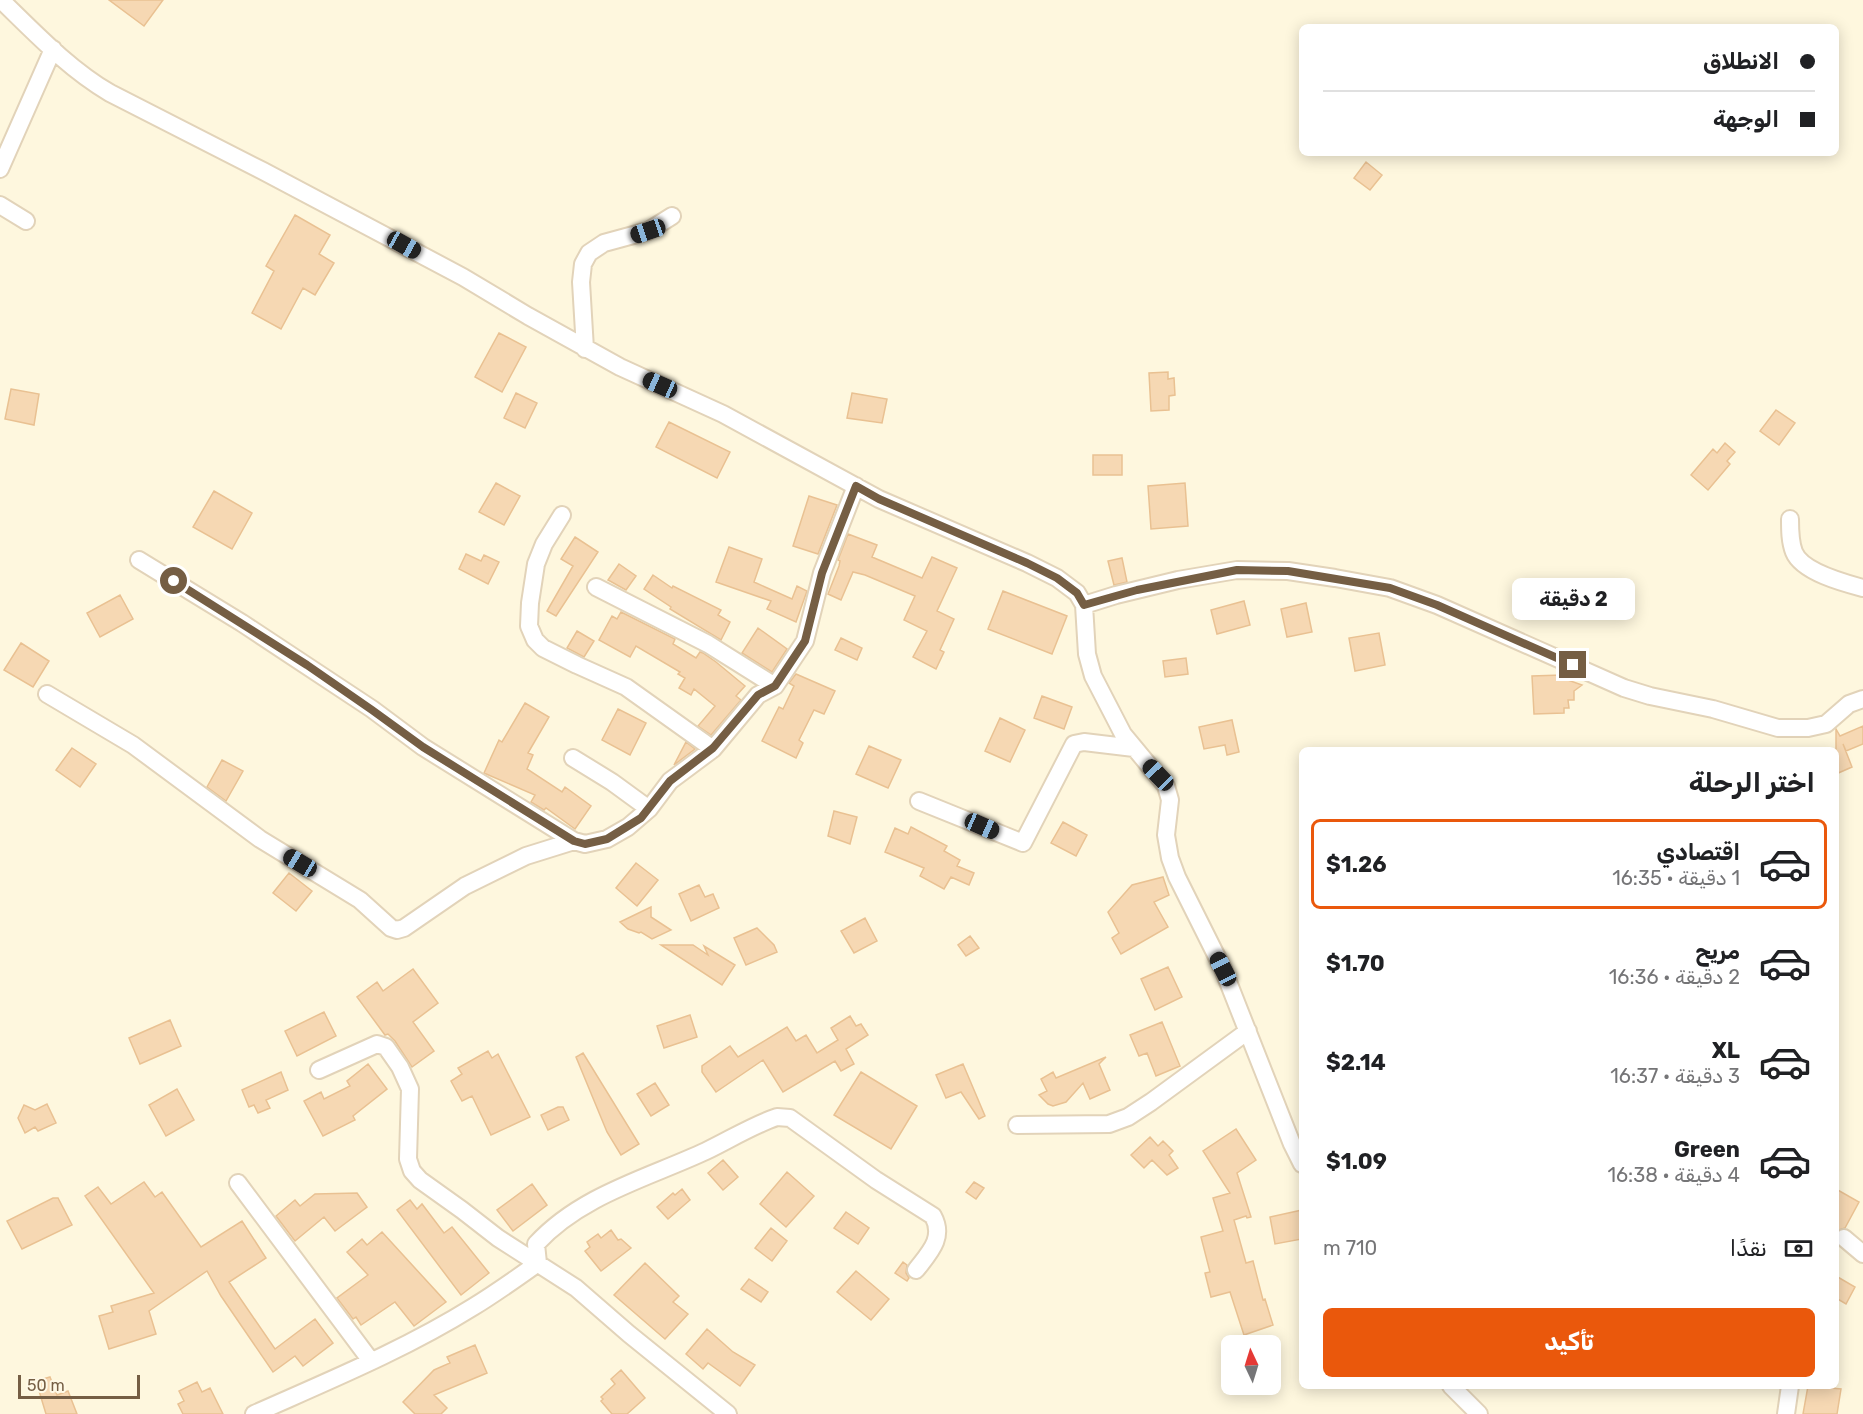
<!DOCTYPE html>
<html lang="ar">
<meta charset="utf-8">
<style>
:root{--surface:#fff;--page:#f6f6f6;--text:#202124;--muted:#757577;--line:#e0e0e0;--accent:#ea580c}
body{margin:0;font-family:Rubik,Vazirmatn,sans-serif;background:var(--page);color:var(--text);direction:rtl;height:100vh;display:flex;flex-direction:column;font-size:22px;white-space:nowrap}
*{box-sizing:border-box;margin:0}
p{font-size:20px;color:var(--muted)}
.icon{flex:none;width:33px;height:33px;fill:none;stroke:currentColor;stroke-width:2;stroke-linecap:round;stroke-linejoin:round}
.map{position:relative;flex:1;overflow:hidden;direction:ltr}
.side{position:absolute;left:1299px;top:747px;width:540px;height:642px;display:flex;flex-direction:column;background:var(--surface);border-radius:9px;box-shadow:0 3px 15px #0003;direction:rtl}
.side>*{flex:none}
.hud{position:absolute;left:1299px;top:24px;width:540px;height:132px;border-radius:9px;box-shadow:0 3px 15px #0003;direction:rtl;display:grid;align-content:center;height:132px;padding:0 24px;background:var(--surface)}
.needle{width:39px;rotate:356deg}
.fabs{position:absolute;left:1221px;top:1335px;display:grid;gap:12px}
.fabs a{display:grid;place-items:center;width:60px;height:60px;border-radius:9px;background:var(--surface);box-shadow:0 3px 15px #0003;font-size:30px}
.scale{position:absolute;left:18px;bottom:15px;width:122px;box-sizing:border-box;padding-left:6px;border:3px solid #755e44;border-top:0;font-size:16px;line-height:21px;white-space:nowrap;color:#755e44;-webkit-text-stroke:4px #fff9e6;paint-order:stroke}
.end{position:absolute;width:27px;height:27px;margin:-14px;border:8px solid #755e44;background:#fff;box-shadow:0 0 0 3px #fff}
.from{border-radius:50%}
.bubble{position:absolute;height:42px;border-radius:9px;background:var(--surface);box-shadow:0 3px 15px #0003;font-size:20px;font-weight:700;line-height:42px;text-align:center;direction:rtl}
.car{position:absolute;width:18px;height:36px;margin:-18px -9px;border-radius:8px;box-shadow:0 0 4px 2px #0007;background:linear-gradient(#222 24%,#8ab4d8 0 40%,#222 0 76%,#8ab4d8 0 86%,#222 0)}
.hud b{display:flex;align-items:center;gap:21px;height:57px;font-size:22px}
.hud b+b{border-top:2px solid var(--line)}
.hud i{width:15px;height:15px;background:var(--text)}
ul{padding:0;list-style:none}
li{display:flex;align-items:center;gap:18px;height:90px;margin:0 12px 9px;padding:0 12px;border:3px solid transparent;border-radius:9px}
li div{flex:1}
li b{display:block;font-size:22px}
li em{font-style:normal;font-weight:700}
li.on{border-color:var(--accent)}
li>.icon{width:54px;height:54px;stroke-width:1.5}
h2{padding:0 24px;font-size:27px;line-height:72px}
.pay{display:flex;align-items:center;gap:15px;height:66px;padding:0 24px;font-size:22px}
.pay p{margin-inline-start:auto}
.cta{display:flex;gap:12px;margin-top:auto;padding:12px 24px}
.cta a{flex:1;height:69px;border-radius:9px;background:var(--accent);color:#fff;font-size:24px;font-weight:700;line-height:69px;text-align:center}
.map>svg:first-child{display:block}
</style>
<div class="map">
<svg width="1863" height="1414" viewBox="0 0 1863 1414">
<rect width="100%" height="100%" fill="#fef7de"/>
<path fill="#f6d8b3" stroke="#e9c192" stroke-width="1.5" d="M109,0h54l-19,26z
M1366,162l16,13 -12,15 -16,-12z
M295,215l35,20 -11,19 15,9 -19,32 -12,-7 -22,41 -29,-16 22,-42 -8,-5z
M499,333l27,14 -24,45 -27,-15z
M1168,372v7l6,-1 1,17 -6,1v14l-18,1 -2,-38z
M11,389l28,5 -5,31 -29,-6z
M516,393l21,10 -12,25 -21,-10z
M852,393l35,6 -5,24 -35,-5z
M1776,410l19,13 -16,22 -19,-14z
M669,422l61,30 -13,26 -61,-31z
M1725,443l10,9 -8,9 3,3 -22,26 -17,-15 22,-26 4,4z
M1093,455h29v20h-29z
M496,483l24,13 -16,29 -25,-13z
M1185,483l3,43 -37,3 -3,-43z
M214,491l38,22 -20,36 -39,-22z
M809,496l28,9 -19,49 -25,-8z
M848,534l29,11 -5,12 50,21 10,-21 25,11 -20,43 17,8 -14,31 4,2 -8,17 -23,-12 14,-26 -23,-11 11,-24 -50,-21 -12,-3 -12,28 -13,-6 11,-28 1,-5 -2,-1z
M575,537l23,15 -42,64 -9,-5 26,-45 -12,-7z
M729,547l33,12 -8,23 38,17 5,-13 10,5 -11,31 -29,-13 4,-8 -55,-19z
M466,554l15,7 3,-6 15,7 -11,22 -29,-15z
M1122,558l5,24 -13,3 -6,-24z
M619,564l17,12 -10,14 -18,-10z
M653,575l19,13 1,-2 48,24 -3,5 12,7 -9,18 -51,-31 1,-2 -27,-18z
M1003,591l64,25 -15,38 -64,-25z
M120,595l13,24 -33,18 -13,-24z
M1244,601l6,24 -33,9 -6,-24z
M1306,603l6,29 -25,5 -6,-28z
M621,612l54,27 -2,5 23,14 4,-6 3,1 13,9 29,24 -9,10 5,4 -30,35 -13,-9 17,-20 -21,-17 -3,6 -12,-7 6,-10 -7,-4 2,-2 -44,-26 -6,11 -31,-17 13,-24 5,3z
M758,628l29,21 -15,23 -30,-19z
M577,631l17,10 -10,16 -17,-9z
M1379,633l6,32 -30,6 -6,-33z
M841,638l21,10 -5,12 -22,-10z
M21,643l28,18 -16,26 -29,-17z
M1186,658l2,16 -23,3 -2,-16z
M796,674l39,17 -11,23 -10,-4 -15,30 4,3 -7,15 -34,-17 17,-34 4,2 11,-23 -5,-3z
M1562,675v3l20,7 -8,6v9h-6l1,8h-5v5l-30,1 -2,-38z
M1042,696l30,11 -8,22 -30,-11z
M525,703l24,14 -21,36 5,2 -6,14 35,23 3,-5 26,19 -16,23 -29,-21 -2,2 -13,-8 4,-7 -51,-22 15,-33 3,2z
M618,709l28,14 -16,32 -28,-15z
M1000,718l25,12 -15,32 -25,-11z
M1232,720l7,32 -12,3 -2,-10 -21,4 -5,-22z
M1863,726v18l-17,7 -3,-7 9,23 -16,7v-45l4,7z
M686,742l9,7 -21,16z
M869,746l32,14 -13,28 -32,-14z
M72,748l24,16 -16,23 -24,-17z
M222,760l21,11 -17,30 -19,-14z
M834,811l23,6 -7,27 -22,-8z
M1063,822l24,13 -11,21 -25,-13z
M911,827l36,19 -3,5 16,9 -3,6 17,7 -5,12 -18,-8 -7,12 -24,-13 4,-8 -39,-16 10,-24 13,6z
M636,863l22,17 -21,26 -21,-18z
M289,873l23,18 -16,20 -23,-18z
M1163,877l6,18 -15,7 14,25 -47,27 -9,-16 7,-5 -11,-21 24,-27z
M699,885l6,12 8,-3 6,14 -28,13 -12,-27z
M651,907v10l20,13 -19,9 -11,-7 -2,1 -11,-4 -8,-7z
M865,918l12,23 -23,12 -13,-22z
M757,928l17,17 3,7 -31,13 -12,-27z
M970,936l9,12 -13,8 -8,-11z
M661,945h32l15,10 -4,-9 31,19 -13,20z
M1168,967l14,30 -27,13 -14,-31z
M413,969l25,34 -25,19 21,29 -22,16 -17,-26 -7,-7 -3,1 -28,-38 20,-15 6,9z
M324,1012l12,24 -39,20 -12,-25z
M690,1015l7,22 -33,11 -7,-22z
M850,1016l6,10 5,-2 7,11 -22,14 8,15 -13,7 -6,-10 -52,31 -20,-32 -47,32 -14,-20v-6l28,-20 8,11 49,-30 9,14 10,-6 11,18 21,-13 -7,-12z
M170,1020l11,26 -41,18 -11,-26z
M1162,1022l18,44 -24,10 -9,-23 -8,3 -9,-21z
M488,1051l4,7 6,-4 32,63 -39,18 -19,-39 -10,5 -11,-20 11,-7 -4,-6z
M583,1053l56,91 -18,11 -14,-23 -31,-75z
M1106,1057l-7,7 11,26 -20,9 -7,-16 -17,19 -13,4 -5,-2 -9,-9 8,-4 -6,-12 12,-7 3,6z
M368,1064l19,25 -34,27 2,4 -32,16 -19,-35 17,-9 3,7 26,-13 -3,-5z
M963,1064l22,52 -6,3 -18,-27 -15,6 -10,-23z
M281,1072l7,18 -22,10 4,8 -12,5 -4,-8 -5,2 -7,-17z
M861,1072l56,34 -26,43 -57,-34z
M655,1083l14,22 -18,11 -14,-22z
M177,1089l17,31 -28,16 -17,-31z
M47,1104l9,19 -18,8 -3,-4 -10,6 -7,-15 6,-13 11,5z
M558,1107h5l6,13 -21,10 -7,-15z
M1236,1129l20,31 -19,13 14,44 -4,1 -1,-2 -12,4 12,43 7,-2 10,39 2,-1 8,26 -29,10 -14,-43 -19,5 -6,-24 5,-1 -9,-35 22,-6 -10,-33 17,-5 -27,-42z
M1150,1137l8,9 5,-5 10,10 -4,4 9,13 -11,7 -15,-15 -8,8 -13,-13z
M723,1160l15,17 -15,13 -15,-17z
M787,1172l27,24 -28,31 -26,-23z
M144,1182l11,15 7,-5 39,55 41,-26 24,37 -37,24 46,67 40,-30 18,24 -30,23 -8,-10 -22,16 -52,-76 -14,-25 -58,40 7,23 -47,15 -10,-33 14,-4 -2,-6 43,-13 -69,-97 13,-9 13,17z
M974,1182l10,6 -8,11 -10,-7z
M532,1184l15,21 -34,26 -16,-21z
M682,1189l8,11 -22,19 -11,-12 16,-14 2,2z
M1836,1189l23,13 -14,26 -9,3z
M357,1193l10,14 -32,24 -11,-14 -29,24 -19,-25 19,-16 5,6 15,-12z
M53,1198h5l14,27 -50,24 -15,-28z
M410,1200l7,9 5,-5 22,29 8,-6 37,46 -28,22 -64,-85z
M1302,1210v29l-27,5 -5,-27z
M846,1212l23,16 -11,16 -24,-16z
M771,1228l16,13 -15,20 -17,-13z
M611,1230l7,10 3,-1 10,9 -30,23 -16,-20 5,-4 -3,-5 11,-8 3,4z
M382,1232l64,70 -32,24 -19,-24 -34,23 -5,-8 -3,2 -16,-21 31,-23 -21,-23 15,-13 5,6z
M903,1262l4,3 -1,8 3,5 -2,3 -12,-8z
M645,1263l34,33 -6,6 15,12 -23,25 -51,-44z
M856,1271l33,28 -18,21 -34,-28z
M1836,1276l19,11 -9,17 -10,-6z
M749,1279l19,13 -7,10 -20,-13z
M707,1329l26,23 22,13 -15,21 -32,-23 -5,6 -17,-15z
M475,1345l12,28 -53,22 13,13 -6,6h-26l-12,-12 31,-32 16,-7 -3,-6z
M621,1370l24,28 -18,16h-15l-11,-13 2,-2 -2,-2 14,-13 -4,-5z
M50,1377l7,18 11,-4 9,23h-31l-10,-33z
M197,1382l5,10 8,-4 13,26h-40l-5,-10 6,-3 -5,-10z
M1808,1386l33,3 -4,25h-34z"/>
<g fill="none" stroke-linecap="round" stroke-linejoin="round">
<g stroke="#e2d3b9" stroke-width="20">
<path id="minor" d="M1,0c34,33 68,69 109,93l153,78 200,106 65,39 92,51 103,47 156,85 148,64 30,15 20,15 7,12 32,-10 62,-15 59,-10 51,1 47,7 55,10 47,17 187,83 26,8 63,13 65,19h30l18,-4 23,-20 14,-5
M0,169l53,-120
M0,205l26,16
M585,349l-4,-67 2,-18 6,-11 15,-10 44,-12 24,-15
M562,515l-18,29 -8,20 -6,39 -1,23 6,14 8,8 34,17 49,22 87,62
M1790,519c0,11 0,23 4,33 8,20 50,31 69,36
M139,560l103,63 130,86 51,38 151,94
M596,587l112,57 67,42
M1084,605l3,49 6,22 30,58 43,52 4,14 -4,35 4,23 7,19 46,92 69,175 10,20
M47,694l86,51 127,94 100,61 31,28 6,2 7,-2 61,-42 61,-30 48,-15 11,3 22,-5 21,-12 21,-18 21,-28 43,-32 45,-54 17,-9 30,-45 17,-68 34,-87
M573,758l39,24 37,27
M919,801l104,42 51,-99 10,-2 50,6
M319,1070l58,-26 9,3 14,20 10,22 -2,70 4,12 8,9 42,30 36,28 78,50 53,46 99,80
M1017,1125l92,-1 19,-7 23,-15 97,-71
M238,1183l133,178
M1844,1238l19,16
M538,1263l-2,-19c45,-49 112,-66 170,-93 23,-11 47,-26 71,-34l13,1 86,62 57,36c12,22 -4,37 -17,54
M1451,1386l28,28
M254,1414c74,-33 150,-64 219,-107 23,-14 44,-29 65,-44
M1786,1414l4,-28"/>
</g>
<use href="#minor" stroke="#fff" stroke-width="16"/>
</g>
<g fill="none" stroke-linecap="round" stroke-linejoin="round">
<path stroke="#755e44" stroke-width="8" d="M174,581l133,84 65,45 51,37 151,94 11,3 22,-5 34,-21 29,-37 43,-33 45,-53 17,-9 30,-45 17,-68 34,-87 23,13 148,64 30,15 20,15 7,12 53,-15 100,-20 51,1 102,17 47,17 136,60"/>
</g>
</svg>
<div class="fabs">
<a><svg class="needle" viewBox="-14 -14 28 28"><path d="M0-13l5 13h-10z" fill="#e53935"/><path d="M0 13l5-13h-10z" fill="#757577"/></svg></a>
</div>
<div class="scale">50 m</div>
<i class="end from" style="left:174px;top:581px"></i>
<i class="end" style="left:1573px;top:665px"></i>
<div class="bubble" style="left:1512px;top:578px;width:123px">2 دقيقة</div>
<i class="car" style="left:648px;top:231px;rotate:251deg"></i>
<i class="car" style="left:404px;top:245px;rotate:119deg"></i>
<i class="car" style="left:660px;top:385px;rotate:294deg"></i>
<i class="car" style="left:1158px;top:775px;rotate:316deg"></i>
<i class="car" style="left:982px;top:826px;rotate:114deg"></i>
<i class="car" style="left:300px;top:863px;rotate:301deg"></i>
<i class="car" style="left:1223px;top:969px;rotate:333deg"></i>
<div class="hud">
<b><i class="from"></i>الانطلاق</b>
<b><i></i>الوجهة</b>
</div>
<section class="side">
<h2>اختر الرحلة</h2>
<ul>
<li class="on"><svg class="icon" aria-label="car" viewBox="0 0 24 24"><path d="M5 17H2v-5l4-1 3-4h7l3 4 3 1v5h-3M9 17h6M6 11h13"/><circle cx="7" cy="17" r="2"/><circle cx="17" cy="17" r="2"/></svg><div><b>اقتصادي</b><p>1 دقيقة · 16:35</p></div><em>$1.26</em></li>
<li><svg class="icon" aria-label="car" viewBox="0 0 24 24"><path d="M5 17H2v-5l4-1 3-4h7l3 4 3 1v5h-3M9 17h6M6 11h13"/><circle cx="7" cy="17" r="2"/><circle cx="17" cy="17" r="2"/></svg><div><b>مريح</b><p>2 دقيقة · 16:36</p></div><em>$1.70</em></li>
<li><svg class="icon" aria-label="car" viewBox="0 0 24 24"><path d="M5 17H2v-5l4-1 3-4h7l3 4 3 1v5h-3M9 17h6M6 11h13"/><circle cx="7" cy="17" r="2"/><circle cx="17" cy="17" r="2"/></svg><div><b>XL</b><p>3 دقيقة · 16:37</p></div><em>$2.14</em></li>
<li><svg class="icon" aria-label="car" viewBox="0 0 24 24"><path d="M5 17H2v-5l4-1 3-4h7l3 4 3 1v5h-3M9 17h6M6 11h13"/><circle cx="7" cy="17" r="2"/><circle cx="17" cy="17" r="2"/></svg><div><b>Green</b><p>4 دقيقة · 16:38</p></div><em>$1.09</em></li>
</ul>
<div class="pay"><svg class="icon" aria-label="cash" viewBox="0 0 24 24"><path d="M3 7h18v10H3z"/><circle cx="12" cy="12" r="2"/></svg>نقدًا<p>710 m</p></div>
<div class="cta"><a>تأكيد</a></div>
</section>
</div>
